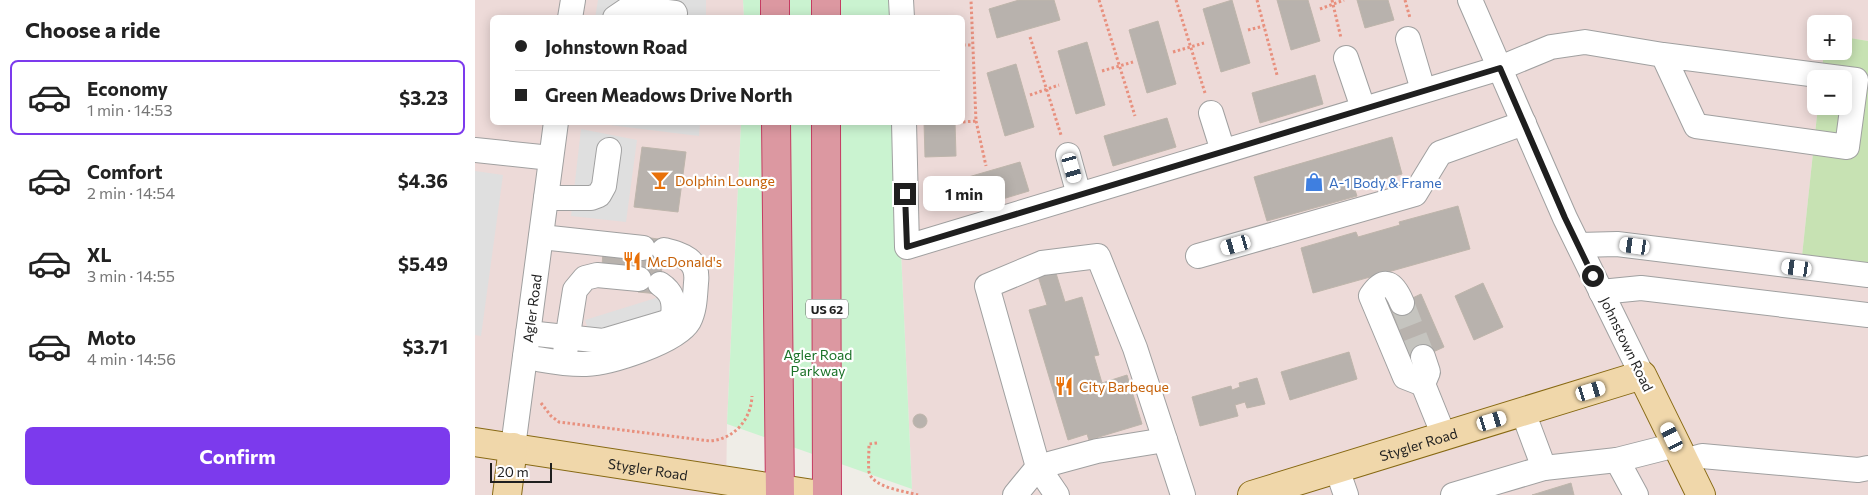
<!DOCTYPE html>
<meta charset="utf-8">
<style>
:root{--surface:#fff;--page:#f2f2f2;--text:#222;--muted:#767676;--line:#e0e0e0;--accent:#7c3aed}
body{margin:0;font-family:Commissioner,sans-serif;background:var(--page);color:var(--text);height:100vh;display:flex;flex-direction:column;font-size:19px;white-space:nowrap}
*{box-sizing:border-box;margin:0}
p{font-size:16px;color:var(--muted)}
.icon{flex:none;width:28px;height:28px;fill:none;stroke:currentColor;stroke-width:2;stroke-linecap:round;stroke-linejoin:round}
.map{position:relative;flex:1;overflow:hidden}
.sheet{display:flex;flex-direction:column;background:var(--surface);width:475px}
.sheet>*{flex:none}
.banner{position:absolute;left:15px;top:15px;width:475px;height:110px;border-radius:8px;box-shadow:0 2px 12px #0003;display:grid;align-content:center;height:110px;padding:0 25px;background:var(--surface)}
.buttons{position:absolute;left:1332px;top:15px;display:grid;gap:10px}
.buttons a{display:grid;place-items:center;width:45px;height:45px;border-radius:8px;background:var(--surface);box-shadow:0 2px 12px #0003;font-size:25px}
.scale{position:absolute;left:15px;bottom:12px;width:62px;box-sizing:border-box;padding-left:5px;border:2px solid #1f1f1f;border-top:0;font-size:14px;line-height:18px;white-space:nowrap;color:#1f1f1f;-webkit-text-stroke:4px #fff;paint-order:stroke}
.end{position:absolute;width:22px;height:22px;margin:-11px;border:6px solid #1f1f1f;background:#fff;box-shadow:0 0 0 2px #fff}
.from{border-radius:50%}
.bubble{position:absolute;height:35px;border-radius:8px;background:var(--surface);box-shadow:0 2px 12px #0003;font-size:16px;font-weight:700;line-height:35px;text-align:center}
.car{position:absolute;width:15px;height:30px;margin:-15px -8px;border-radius:6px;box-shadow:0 0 4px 1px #0007;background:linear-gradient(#fff 24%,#345 0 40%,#fff 0 76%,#345 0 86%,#fff 0)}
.banner b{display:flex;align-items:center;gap:18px;height:48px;font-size:19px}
.banner b+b{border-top:1px solid var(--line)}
.banner i{width:12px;height:12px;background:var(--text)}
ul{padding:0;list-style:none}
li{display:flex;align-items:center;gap:15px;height:75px;margin:0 10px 8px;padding:0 15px;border:2px solid transparent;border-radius:8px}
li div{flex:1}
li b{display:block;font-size:19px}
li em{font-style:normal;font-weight:700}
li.current{border-color:var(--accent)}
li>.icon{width:45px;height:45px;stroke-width:1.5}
h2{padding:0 25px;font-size:22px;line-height:60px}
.primary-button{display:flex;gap:10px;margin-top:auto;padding:10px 25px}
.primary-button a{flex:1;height:58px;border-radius:8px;background:var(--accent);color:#fff;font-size:20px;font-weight:700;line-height:58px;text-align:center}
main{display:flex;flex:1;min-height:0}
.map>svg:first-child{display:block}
</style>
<main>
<section class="sheet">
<h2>Choose a ride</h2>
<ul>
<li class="current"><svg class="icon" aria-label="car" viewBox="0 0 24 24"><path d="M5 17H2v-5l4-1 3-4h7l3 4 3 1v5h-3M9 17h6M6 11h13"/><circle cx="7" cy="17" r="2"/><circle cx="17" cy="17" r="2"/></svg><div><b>Economy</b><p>1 min · 14:53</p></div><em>$3.23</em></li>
<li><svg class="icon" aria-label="car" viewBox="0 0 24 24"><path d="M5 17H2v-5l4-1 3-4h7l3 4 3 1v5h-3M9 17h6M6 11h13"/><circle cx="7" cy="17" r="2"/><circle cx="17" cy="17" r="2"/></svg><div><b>Comfort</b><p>2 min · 14:54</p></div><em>$4.36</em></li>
<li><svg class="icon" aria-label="car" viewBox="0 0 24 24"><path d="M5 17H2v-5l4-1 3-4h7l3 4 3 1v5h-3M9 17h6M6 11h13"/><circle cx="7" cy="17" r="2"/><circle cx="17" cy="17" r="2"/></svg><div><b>XL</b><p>3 min · 14:55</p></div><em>$5.49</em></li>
<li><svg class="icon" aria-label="car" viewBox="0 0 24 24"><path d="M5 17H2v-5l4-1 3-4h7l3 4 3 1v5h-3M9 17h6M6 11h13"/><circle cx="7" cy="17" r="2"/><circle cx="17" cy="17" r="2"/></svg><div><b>Moto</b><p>4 min · 14:56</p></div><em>$3.71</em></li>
</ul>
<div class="primary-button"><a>Confirm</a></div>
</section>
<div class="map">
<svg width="1393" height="495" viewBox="0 0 1393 495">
<rect width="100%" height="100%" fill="#efede7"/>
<path fill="#eddad8" d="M0,0h268l1,17 -251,1v104l248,1 -14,301 -1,71h-251z
M415,0h978v41l-24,-4v-13h-28v27h8l-3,28h-5v27h2l-16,150 66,7v232h-959l3,-6 -17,-366 68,-1v-104l-72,-1z"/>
<path fill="#c7e2b3" d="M1369,37l24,4v222l-66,-7 16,-150h26v-27h-23l3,-28h20z"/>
<path fill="#caf3d0" d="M268,0h147l1,17h-147z
M266,123h154l17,366 -185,-65z"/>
<path fill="#dfdfdf" d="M123,0h108v17l-111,1z
M118,123h107l-1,13z
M106,129l56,11 -11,82 -55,-6z
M0,171l28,4 -22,161 -6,-1z
M184,297l5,16 -74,23 -5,-16z"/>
<path fill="#b8b2ad" stroke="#beb5ab" d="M544,0h35l6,20 -63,18 -8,-29z
M757,0l18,63 -29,9 -18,-63z
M802,0h31l12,41 -29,9z
M882,0h31l6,20 -29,8z
M683,21l18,63 -29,9 -18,-63z
M612,42l18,63 -29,9 -18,-63z
M541,64l18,63 -29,9 -18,-63z
M840,75l8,29 -63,19 -8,-30z
M692,118l9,29 -63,19 -9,-30z
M449,122h31l1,34 -31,1z
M917,137l10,37 -48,13 3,9 -90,25 -13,-44z
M167,147l44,5 -8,60 -44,-5z
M545,162l9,29 -63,19 -8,-30z
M983,206l12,43 -157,44 -12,-45 55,-16 2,5 42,-12 -1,-3z
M169,237l21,3 -6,54 -21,-2 2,-20 -38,-5 1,-16z
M580,270l10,32 17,-5 17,58 -5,1 8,27 25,-8 15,49 -53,16 -2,-6 -19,6 -39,-130 18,-5 -9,-29z
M1008,283l20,44 -29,13 -19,-44z
M946,294l23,53 -35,16 -24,-52z
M874,352l8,27 -67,21 -9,-28z
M782,378l8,26 -18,4 -2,-6 -10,3 3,11 -38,10 -8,-29 39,-11 1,4 8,-3 -1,-4z
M438 421a7 7 0 1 1 14 0a7 7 0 1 1-14 0Z
M1096,483l3,12h-42z"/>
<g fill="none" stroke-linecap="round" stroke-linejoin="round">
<path stroke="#c5c4bf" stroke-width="24" stroke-dasharray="24 12" stroke-linecap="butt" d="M927,303l21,54"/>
<g stroke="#a0a0a0" stroke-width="26">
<g id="minor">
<path d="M426,0l1,18"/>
<path d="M995,0l95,218 77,157"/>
<path d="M95,18l3,-18"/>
<path d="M140,18l16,-11 44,6"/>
<path d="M933,39l15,51"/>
<path d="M871,58l17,50"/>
<path d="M736,113l12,38"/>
<path d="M429,122l3,125 593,-179 51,-21 34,-5 78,13 33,71 151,21 9,-67 -193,-25"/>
<path d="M0,150l76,8"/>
<path d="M593,155l11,40"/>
<path d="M71,198h45l8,-3 5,-9 5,-36"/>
<path d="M66,237l102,11"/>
<path d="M1104,245l38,-1 251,31"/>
<path d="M723,256l217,-62 25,-41 84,-30"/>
<path d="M1126,292l40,-4 227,27"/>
<path d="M927,303c-8,-19 -17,-28 -31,-7l34,81 18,7 5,-12 -5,-15"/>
<path d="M53,333l75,8 64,-19 6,-6c2,-15 -1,-24 -13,-32"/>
<path d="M90,353l10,-63 10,-12 12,-3 42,4"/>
<path d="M50,357c20,3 41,8 61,7 24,-1 91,-22 103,-43 6,-11 6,-26 7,-38 3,-24 -13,-28 -32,-33"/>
<path d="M948,384l21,52"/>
<path d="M1048,412l21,56"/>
<path id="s1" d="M38,447l43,-325"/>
<path d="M1209,461l18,-5 156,14 10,-2"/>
<path d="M862,469l9,26"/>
<path d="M540,495l23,-28 59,-16 68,-11"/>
<path d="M582,495l-19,-28 -51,-181 55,-23 56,-7 37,92 48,147"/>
<path d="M978,495l91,-27 73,-8"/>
<path d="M1161,495l-19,-35 59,-15"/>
</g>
</g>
<g stroke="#876913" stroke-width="30">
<g id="major">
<path id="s2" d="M0,442l345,53"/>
<path d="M32,495l6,-48"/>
<path id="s3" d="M777,495l390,-120 59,120"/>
</g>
</g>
<g stroke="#c53c62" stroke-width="30">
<path id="highway" d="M300,0v18
M351,0v18
M301,122l4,373
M351,122l1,373"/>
</g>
<path stroke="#e8907e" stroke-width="3" stroke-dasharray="2.5 2.5" stroke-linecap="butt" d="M624,0l36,116
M701,0l29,93
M782,0l20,75
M857,0l9,38
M930,0l5,18
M845,9l24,-9
M773,30l16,-4
M555,37l31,98
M488,45h10
M698,52l31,-9
M627,71l31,-9
M555,95l29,-10
M501,121l10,45
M488,122l13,-1 -5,-121
M66,403l10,13 8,6 151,19c24,-2 41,-21 42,-45
M402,443l-8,1c0,9 -1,19 0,28 4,16 36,19 49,23"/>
<use href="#minor" stroke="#fff" stroke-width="24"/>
<use href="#major" stroke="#f0d7aa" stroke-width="28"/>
<use href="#highway" stroke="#dc98a1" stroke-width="28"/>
</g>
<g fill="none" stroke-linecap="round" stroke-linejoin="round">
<path stroke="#1f1f1f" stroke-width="6" d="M430,194l2,53 593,-179 65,150 28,58"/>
</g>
<defs>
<g id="bar-bare" transform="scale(1.5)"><path d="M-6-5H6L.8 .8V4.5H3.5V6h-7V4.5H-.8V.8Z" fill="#e8710a" stroke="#fff" stroke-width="2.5" paint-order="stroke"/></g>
<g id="shop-bare" transform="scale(1.5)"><path d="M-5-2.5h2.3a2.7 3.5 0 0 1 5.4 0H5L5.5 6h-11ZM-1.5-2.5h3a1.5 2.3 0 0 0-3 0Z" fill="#3f7fe0" stroke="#fff" stroke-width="2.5" paint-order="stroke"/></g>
<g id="restaurant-bare" transform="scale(1.5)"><path d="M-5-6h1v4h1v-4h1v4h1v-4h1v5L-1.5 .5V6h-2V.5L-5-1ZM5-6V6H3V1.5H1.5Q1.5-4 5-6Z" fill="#e8710a" stroke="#fff" stroke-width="2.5" paint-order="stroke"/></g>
</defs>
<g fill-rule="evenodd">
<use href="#bar-bare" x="185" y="180"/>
<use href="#shop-bare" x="839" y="182"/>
<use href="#restaurant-bare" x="157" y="261"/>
<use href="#restaurant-bare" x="589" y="386"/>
</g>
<g text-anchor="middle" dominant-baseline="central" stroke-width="4.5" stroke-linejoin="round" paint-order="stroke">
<rect fill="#fff" stroke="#626262" stroke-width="1" x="331" y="299.5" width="42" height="19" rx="4"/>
<g font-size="12" font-weight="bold" fill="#1f1f1f">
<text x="352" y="309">US 62</text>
</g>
<g font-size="14" fill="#c56008" stroke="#fff" text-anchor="start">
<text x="200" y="180">Dolphin Lounge</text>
<text x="172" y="261">McDonald's</text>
<text x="604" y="386">City Barbeque</text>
</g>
<g font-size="14" fill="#366cbe" stroke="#fff" text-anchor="start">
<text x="854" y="182">A-1 Body &amp; Frame</text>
</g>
<g font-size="14" fill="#1f1f1f" stroke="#fff">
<text stroke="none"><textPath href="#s1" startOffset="140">Agler Road</textPath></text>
<text transform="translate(1152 344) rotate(64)">Johnstown Road</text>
<text stroke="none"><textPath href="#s3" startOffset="174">Stygler Road</textPath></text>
<text stroke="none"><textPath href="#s2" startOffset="175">Stygler Road</textPath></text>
</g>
<g font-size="14" fill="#1a7127" stroke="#fff">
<text x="343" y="354">Agler Road<tspan x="343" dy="16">Parkway</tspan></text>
</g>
</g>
</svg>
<div class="buttons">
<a>+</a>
<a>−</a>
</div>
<div class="scale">20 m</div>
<i class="end from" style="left:1118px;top:276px"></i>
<i class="end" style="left:430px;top:194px"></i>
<div class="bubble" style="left:448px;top:176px;width:82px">1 min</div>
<i class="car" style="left:597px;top:168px;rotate:164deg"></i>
<i class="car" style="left:761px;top:245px;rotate:254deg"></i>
<i class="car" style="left:1160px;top:246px;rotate:278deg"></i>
<i class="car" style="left:1322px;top:268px;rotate:278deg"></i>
<i class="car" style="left:1116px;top:391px;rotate:73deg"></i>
<i class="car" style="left:1017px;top:421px;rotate:73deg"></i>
<i class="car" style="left:1197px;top:437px;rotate:334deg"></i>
<div class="banner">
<b><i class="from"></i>Johnstown Road</b>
<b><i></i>Green Meadows Drive North</b>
</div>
</div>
</main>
